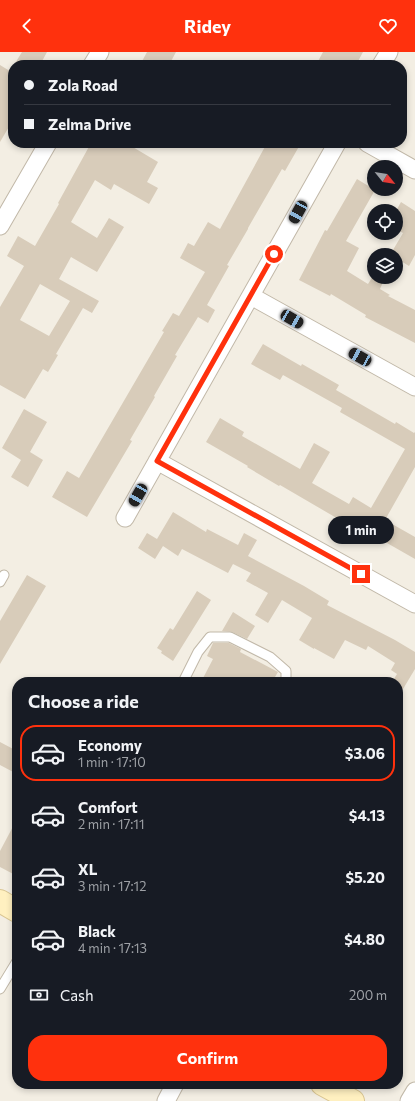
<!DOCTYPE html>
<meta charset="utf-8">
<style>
:root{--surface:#171b24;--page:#242831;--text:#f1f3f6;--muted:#9ea1a6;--line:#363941;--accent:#ff310d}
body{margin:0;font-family:Commissioner,sans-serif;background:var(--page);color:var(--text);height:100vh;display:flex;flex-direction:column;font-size:15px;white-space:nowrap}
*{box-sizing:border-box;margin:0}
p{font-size:13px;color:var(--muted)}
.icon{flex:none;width:22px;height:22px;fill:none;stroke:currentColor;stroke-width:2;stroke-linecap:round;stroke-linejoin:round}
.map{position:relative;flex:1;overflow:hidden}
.panel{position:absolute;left:12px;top:625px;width:391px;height:412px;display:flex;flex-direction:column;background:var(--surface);border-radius:16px;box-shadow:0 2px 6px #0003}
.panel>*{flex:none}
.guide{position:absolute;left:8px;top:8px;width:399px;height:88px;border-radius:16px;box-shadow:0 2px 6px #0003;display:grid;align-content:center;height:88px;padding:0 16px;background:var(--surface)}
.needle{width:26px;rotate:120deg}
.tools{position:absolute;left:367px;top:108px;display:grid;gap:8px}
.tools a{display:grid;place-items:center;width:36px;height:36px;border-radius:50%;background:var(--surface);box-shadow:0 2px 6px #0003;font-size:20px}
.end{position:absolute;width:18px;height:18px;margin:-9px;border:5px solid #ff310d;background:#fff;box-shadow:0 0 0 2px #fff}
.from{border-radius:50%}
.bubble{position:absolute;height:28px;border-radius:14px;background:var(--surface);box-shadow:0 2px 6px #0003;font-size:13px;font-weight:700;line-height:28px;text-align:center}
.car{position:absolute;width:12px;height:24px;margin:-12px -6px;border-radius:5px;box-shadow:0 0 3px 1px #0007;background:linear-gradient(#222 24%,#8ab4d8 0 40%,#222 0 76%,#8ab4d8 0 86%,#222 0)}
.guide b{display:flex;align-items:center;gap:14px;height:38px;font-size:15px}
.guide b+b{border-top:1px solid var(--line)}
.guide i{width:10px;height:10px;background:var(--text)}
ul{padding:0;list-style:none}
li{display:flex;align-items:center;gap:12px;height:56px;margin:0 8px 6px;padding:0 8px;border:2px solid transparent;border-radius:16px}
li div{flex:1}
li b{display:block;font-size:15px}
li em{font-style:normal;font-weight:700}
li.active{border-color:var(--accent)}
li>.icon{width:36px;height:36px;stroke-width:1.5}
h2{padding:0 16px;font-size:18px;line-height:48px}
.pay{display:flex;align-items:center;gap:10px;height:44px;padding:0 16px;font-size:15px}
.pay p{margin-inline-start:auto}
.cta{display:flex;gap:8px;margin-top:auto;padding:8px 16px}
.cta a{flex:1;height:46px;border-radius:16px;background:var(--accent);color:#fff;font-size:16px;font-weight:700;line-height:46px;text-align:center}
header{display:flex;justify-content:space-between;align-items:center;height:52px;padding:0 16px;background:var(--accent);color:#fff;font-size:18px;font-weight:700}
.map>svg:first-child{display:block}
</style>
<header><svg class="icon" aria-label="back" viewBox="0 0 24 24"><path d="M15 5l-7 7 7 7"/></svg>Ridey<svg class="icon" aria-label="heart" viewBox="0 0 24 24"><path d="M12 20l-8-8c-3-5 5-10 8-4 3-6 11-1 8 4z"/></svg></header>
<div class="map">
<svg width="415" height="1049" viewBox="0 0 415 1049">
<rect width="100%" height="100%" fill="#f3eee3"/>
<path fill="#d8ccba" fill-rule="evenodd" d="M22,0h25l-7,13h-26z
M147,0h29l-7,13h-29z
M323,0h40l-7,13h-3l-10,-5 -3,5h-24z
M0,13l13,8v47l-13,22z
M91,91h35l32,19 -11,20 11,6 -9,16 -35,-20 -3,6 -16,-10 -24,42 26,16 12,-20 15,9 -27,45 -26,-15 -12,22 40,22 -7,12 -9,-5 -27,46 2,1 -10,17 -5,-3 -18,30 -25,-14v-78l24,-41 -17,-10 11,-20 17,10 24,-42 -1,-1zM40,232l30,17 -21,35 -29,-16z
M267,91h34l-16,28 -3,-2 -34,59v1l-21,36 2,1 -22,39 8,5 -7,13 -10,-6 -23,38 2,1 -23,40 1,1 -25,43 2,1 -45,76 -35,-20 15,-26 12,7 85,-146 -2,-1 11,-18 6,3 26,-44 -25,-14 8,-15 6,3 14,-24 12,7z
M357,127l18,11 -29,51 13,7 -12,23 21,13 5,-8 10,6 -3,7 10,6 -2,1 27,14v33l-50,-26 1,-2 -35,-21 -1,2 -31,-16 26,-50 2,1z
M401,150l14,9v44l-6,11 -13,-8v-3h-6l13,-22 -7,-4v-18z
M263,292l38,22 1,-2 37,21 -3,5 59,34 1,-2 18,11 1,-1v35l-30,53 30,17v22l-49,-28 -2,3 -84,-49 -1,1 -32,-19 1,-1 -42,-24 14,-24 24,14 -2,4 58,33 14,-26 16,9 -18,31 37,21 4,-7 18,11 34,-59 -65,-37 2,-4 -59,-33 -3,5 -29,-16z
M24,357l23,13 -17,30 13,8 -15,27 -17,-10 10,-17 -19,-12z
M173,460l33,20 1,-3 31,16 6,-12 13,7 -9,16 56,30 25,15 -2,4 68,35 20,12v17l-12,20 -5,-3v-4h-6l5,-8 -6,-4 4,-7 -27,-17 -2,4 -21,-10 -11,19 -20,-11v1l-15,-9 13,-22 -30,-18 -14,23 -13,-8 13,-22 -22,-12 5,-8 -18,-9 -5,9 -46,-24 -4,7 -15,-10 -8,13 -17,-11 9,-15 10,6z
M27,523l19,11 -46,78v-43z
M197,539l14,9 -38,61 -12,-8 1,-2 -5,-3 13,-20 3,2z
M233,560l22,14 -8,13 -15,-7 -10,-1z
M213,591h16l12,6 -1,3 38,20 -6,10h-71l12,-23 -6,-3z
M0,690l17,9v23l-17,-9z
M17,767v57l-17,-9v-16z"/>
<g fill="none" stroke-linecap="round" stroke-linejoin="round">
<g stroke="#c1b8a8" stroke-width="11">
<path id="service" d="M0,530l4,-7
M183,630l15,-30 12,-15h20l40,20 16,14v11
M0,937l17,-28"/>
</g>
<g stroke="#c1b8a8" stroke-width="19">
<path id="minor" d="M92,13l8,-13
M381,13l8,-13
M367,91l48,27
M0,174l48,-83
M251,244l164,91
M157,409l258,143
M125,466l212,-375
M166,1049l9,-17
M409,1049l6,-10"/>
</g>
<g stroke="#d9c591" stroke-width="24">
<path id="secondary" d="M0,849l17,10
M322,1032l31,17"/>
</g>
<use href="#service" stroke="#fff" stroke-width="9"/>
<use href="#minor" stroke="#fff" stroke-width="17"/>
<use href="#secondary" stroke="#fff0c0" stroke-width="22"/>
</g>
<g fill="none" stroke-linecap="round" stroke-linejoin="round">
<path stroke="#ff310d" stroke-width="5" d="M274,202l-117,207 204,113"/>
</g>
</svg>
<div class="tools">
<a><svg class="needle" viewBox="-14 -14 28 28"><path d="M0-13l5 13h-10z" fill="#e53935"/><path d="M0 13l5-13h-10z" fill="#9ea1a6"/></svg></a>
<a><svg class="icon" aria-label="locate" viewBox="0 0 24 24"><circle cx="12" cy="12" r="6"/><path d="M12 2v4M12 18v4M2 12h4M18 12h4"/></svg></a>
<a><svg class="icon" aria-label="layers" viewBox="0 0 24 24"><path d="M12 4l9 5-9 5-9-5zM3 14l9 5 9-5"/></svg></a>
</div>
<i class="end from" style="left:274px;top:202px"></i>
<i class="end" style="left:361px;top:522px"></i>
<div class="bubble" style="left:328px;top:464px;width:66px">1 min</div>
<i class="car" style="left:298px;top:160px;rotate:209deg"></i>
<i class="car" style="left:292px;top:267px;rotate:120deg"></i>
<i class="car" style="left:360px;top:305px;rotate:299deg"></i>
<i class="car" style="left:138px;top:443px;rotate:210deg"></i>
<div class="guide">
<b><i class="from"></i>Zola Road</b>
<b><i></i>Zelma Drive</b>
</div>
<section class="panel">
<h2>Choose a ride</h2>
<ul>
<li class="active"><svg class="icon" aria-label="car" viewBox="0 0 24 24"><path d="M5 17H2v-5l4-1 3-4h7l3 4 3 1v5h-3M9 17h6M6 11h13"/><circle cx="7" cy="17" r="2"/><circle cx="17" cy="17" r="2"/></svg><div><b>Economy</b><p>1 min · 17:10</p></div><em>$3.06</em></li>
<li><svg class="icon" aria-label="car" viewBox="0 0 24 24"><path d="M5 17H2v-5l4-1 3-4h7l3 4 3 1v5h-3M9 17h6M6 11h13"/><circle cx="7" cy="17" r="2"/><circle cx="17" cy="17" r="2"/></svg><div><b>Comfort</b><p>2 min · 17:11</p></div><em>$4.13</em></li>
<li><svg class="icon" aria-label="car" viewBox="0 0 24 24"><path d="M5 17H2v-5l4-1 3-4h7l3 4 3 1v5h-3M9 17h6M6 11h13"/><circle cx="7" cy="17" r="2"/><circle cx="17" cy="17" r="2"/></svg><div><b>XL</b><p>3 min · 17:12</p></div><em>$5.20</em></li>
<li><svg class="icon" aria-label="car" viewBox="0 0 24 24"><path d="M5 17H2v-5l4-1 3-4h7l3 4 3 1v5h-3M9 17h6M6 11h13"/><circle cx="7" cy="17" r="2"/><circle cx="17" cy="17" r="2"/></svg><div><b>Black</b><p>4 min · 17:13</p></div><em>$4.80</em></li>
</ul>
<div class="pay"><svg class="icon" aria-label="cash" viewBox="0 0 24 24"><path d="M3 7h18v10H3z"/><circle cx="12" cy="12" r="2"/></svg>Cash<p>200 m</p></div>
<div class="cta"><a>Confirm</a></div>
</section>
</div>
